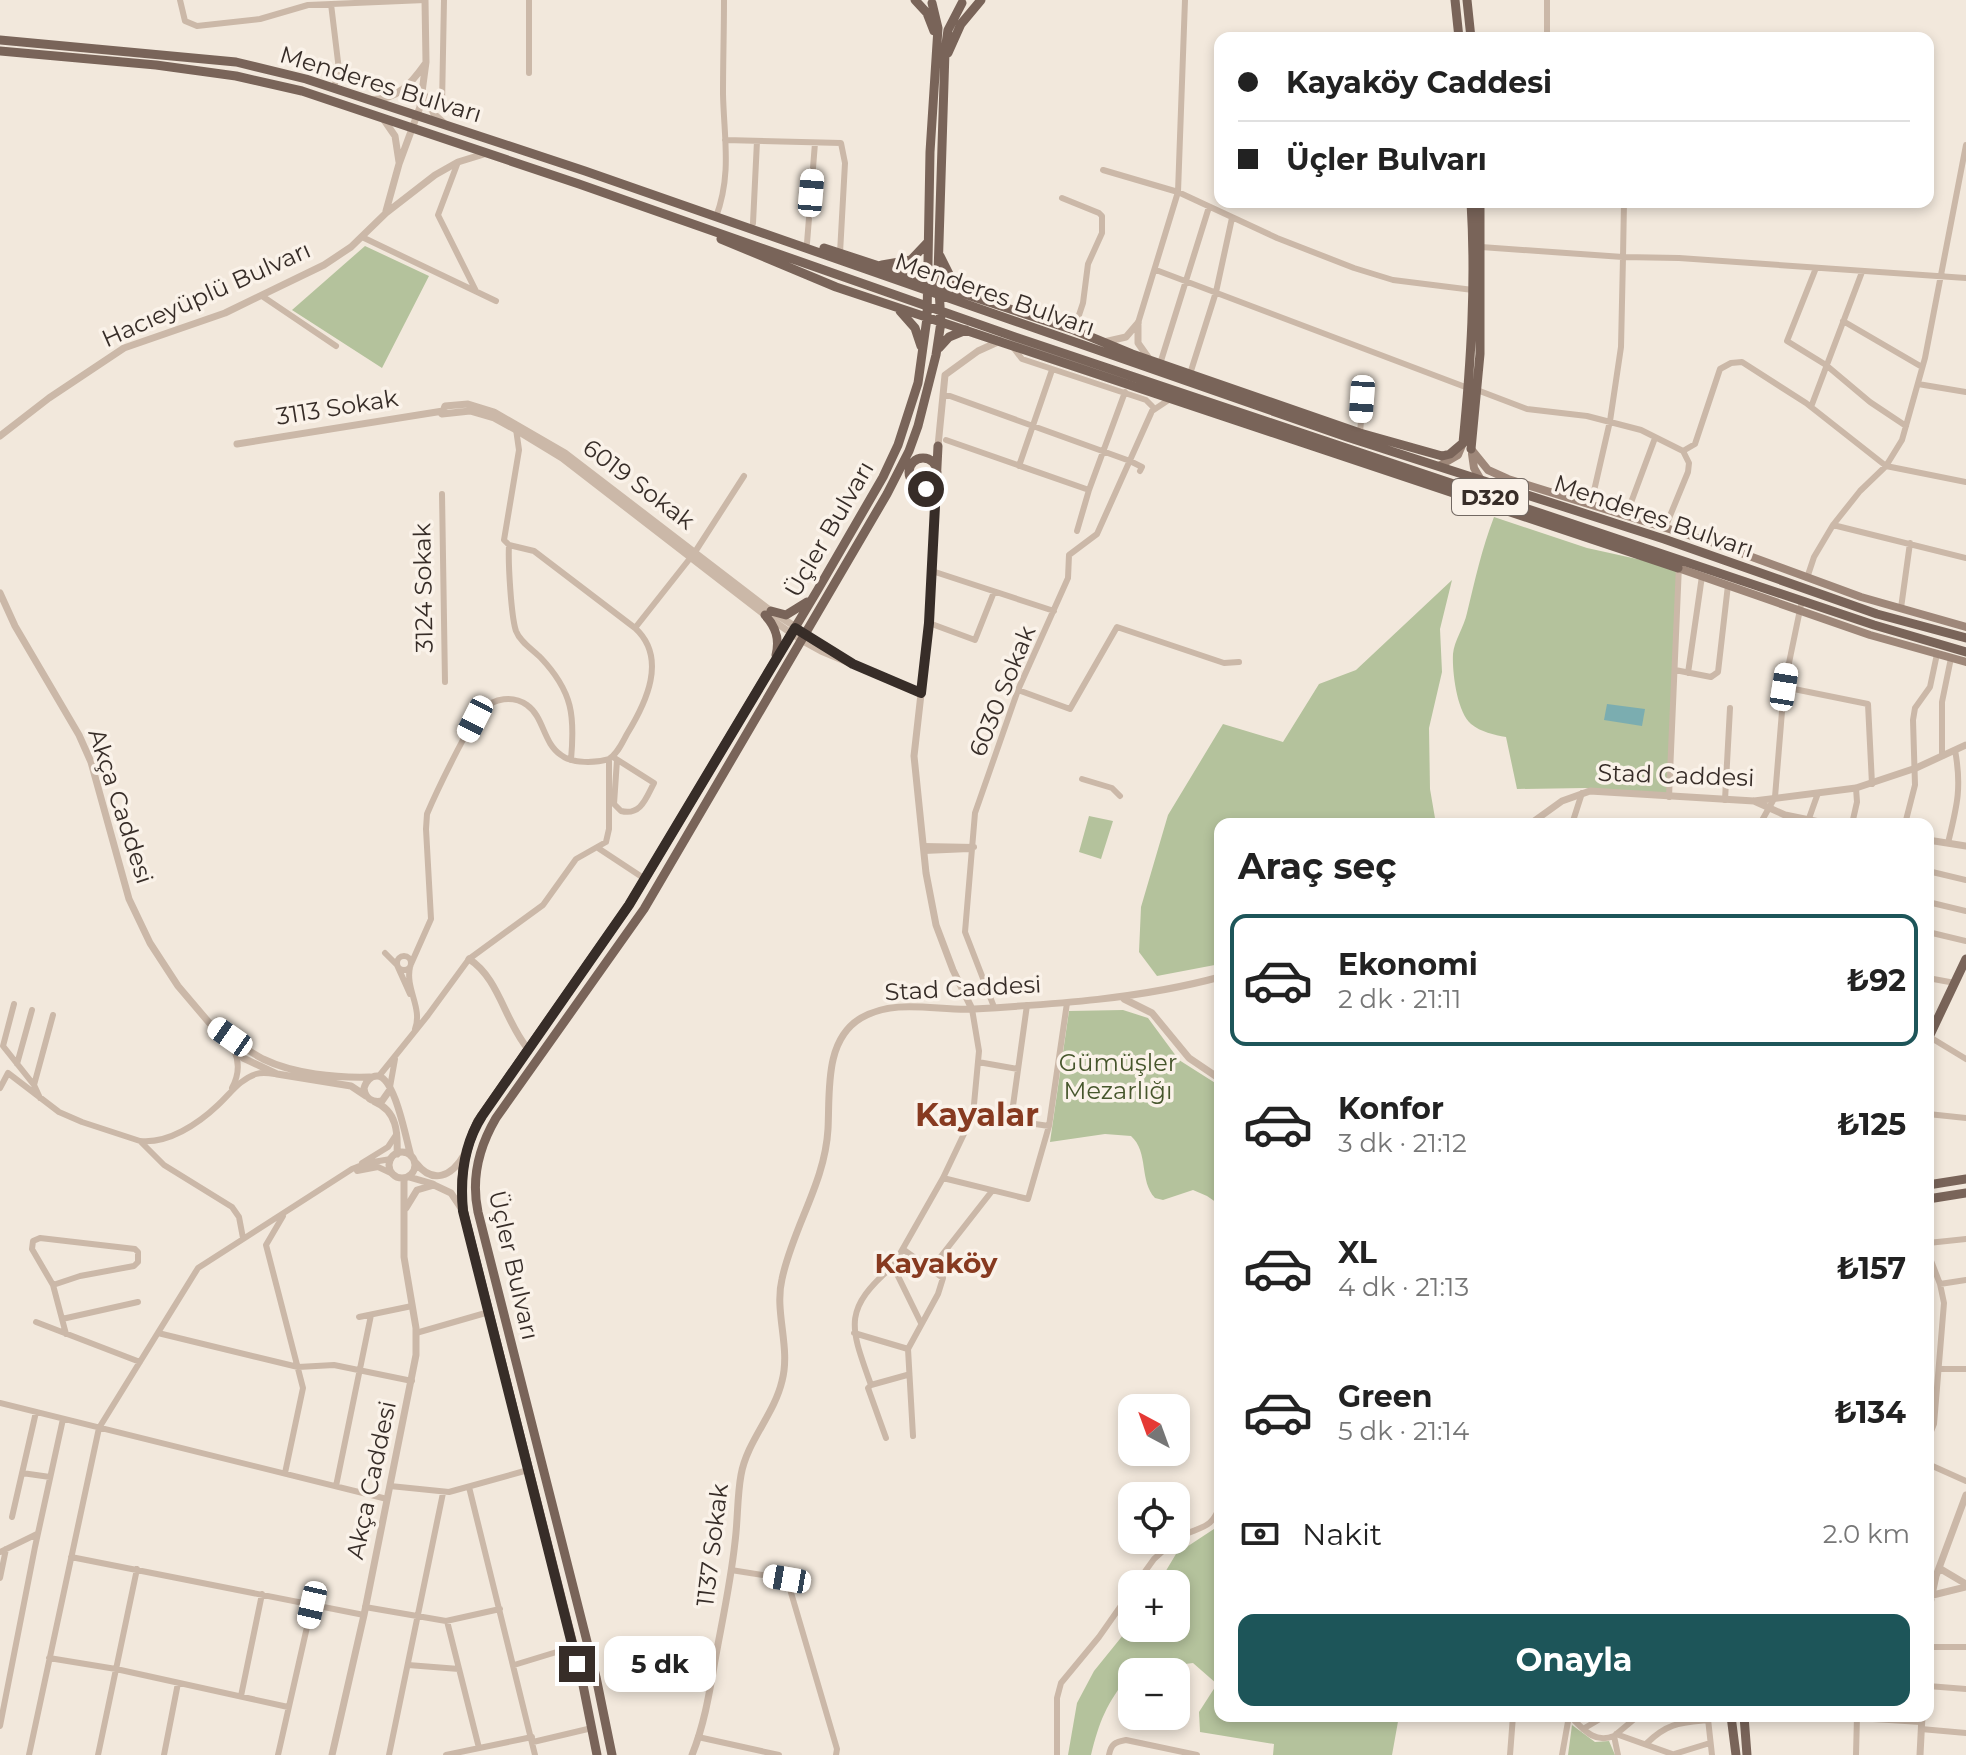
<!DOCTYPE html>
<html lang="tr">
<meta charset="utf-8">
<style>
:root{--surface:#fff;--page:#f6f6f6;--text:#222;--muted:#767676;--line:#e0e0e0;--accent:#1d5559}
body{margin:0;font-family:Montserrat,sans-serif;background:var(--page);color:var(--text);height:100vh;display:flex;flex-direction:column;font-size:30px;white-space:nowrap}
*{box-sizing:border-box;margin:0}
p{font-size:26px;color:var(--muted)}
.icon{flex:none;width:44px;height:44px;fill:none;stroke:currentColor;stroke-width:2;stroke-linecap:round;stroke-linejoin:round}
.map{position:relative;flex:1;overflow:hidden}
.sheet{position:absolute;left:1214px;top:818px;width:720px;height:904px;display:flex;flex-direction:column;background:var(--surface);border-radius:16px;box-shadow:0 4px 12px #0003}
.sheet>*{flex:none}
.top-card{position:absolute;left:1214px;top:32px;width:720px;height:176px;border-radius:16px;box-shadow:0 4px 12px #0003;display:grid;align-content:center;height:176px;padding:0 24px;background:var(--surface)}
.needle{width:52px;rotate:319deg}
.fabs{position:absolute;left:1118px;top:1394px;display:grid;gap:16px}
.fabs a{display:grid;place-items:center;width:72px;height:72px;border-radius:16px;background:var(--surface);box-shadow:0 4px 12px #0003;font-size:40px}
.end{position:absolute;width:36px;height:36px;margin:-18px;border:10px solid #372d28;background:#fff;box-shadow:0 0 0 4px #fff}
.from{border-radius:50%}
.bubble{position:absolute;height:56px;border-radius:16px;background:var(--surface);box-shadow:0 4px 12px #0003;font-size:26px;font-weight:700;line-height:56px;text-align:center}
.car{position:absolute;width:24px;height:48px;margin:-24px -12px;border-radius:10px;box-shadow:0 0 6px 2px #0007;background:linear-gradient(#fff 24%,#345 0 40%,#fff 0 76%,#345 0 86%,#fff 0)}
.top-card b{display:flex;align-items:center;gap:28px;height:76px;font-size:30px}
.top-card b+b{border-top:2px solid var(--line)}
.top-card i{width:20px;height:20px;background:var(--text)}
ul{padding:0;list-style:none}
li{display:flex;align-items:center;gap:24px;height:132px;margin:0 16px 12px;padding:0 8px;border:4px solid transparent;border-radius:16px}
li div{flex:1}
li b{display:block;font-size:30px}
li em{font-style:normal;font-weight:700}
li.selected{border-color:var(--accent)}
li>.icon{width:72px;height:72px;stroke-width:1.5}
h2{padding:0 24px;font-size:36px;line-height:96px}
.pay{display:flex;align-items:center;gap:20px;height:88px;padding:0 24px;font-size:30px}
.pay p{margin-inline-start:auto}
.button{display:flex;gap:16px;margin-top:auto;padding:16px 24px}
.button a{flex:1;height:92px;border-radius:16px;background:var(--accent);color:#fff;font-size:32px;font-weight:700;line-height:92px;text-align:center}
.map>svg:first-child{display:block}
</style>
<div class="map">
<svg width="1966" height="1755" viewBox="0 0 1966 1755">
<rect width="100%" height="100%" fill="#f2e8dc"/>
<path fill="#b4c29c" d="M365,246l64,30 -47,92 -90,-58z
M1494,517l93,31 91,20 -9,229 -84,-9 -68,1 -11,-52c-12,-2 -25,-5 -35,-13 -14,-12 -19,-52 -18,-70 1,-13 11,-27 14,-41 8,-33 15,-65 27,-96z
M1452,580l-12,49 2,43 -13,56 1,61 6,35h-216v140l-63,12 -18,-24 2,-45 27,-92 55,-91 60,18 36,-58 37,-14z
M1089,816l24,5 -12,38 -22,-7z
M1123,1010l25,8 31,42 41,26v119l-13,-9 -14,-6 -30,10 -8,-2c-16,-17 -6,-46 -24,-62l-26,-2 -55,8 19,-131z
M1220,1525v191h179l-7,39h-119l1,-11 -74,-12 -1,-20 18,-28 -24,-21 -23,3 -7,6h-31v6l-3,-2c-22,26 -30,46 -38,79h-23l9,-52 17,-32 38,-47v4h44v-44h-18l18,-30z
M1572,1725l23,17 14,-1 6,14h-47z"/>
<path fill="#7badb0" d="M1607,704l38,5 -3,17 -38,-6z"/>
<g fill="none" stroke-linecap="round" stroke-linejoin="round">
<path stroke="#cbb8a8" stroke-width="6" d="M180,0l5,21 12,5 63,-7 48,-14 117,-5
M529,0v73
M1547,0v38
M331,4l8,66 -5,17
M442,105l2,-105
M725,140l116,3 4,20 -5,90
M458,162l-20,53 38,76
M1103,170l75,22 99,46 77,30 39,12 80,10
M1062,198l37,15 3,3v17l-14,31 -5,39 -9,27
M1624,202l-1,55 56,1 287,20
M716,217c16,-43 8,-79 7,-123 0,-32 1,-63 1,-94
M753,223l4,-82
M362,237l134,64
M807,243l8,-100
M1481,247l142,10 -2,90 -11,74 -19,83
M1816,268l-29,73 39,24 44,37 36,24
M1156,270l312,118
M262,296l74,50
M1843,321l79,46
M1138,323l40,-131 7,-192
M1012,346l10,13 124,41 6,6
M1160,364l49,-157
M1190,374l26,-82 16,-74
M1918,384l48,8
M1477,390l50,19 60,7 54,14 42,21 12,-7 25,-75 11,-6 11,-1 64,41 80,63 80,16
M943,396h7l180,65 12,6 -2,4
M1811,407l51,-135
M516,429l3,21 -15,90 5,5 25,6 101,77
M1360,433l4,-50
M946,440l143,50
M1019,466l33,-96
M442,494l3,188
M1626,516l29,-78
M1833,525l133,33
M1665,528l23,-56 1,-9 -6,-12
M1077,531l12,-41 36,-98
M509,545c-1,17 2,71 7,86 4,11 17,19 25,27 32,34 34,58 30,102
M932,571l122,40
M1807,578l7,-21 19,-32 27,-34 26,-25 16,-26 23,-82 41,-213
M1901,608l9,-65
M929,623l46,17 19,-48
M1675,670l36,7 7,-5 10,-87
M1688,673l14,-97
M1784,687l84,17 4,80
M1018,690l52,19 47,-82 107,36 15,-1
M1942,756v-54l9,-44
M613,757l41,26c-8,15 -13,33 -33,28l-7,-7 3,-44
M1082,779l30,9 8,8
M1669,797l10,-232
M1725,800l5,-92
M1572,824l10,-31
M1760,824l15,-27 9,-110 18,-87
M1807,824l11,-31
M1852,824l5,-22 -1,-14
M1905,824l10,-39 -2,-65 2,-12 15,-21 7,-33
M1948,843c9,-37 14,-55 7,-93
M924,846l50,1
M598,848l47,31
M924,851l45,-2 5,-2
M1928,871l38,9
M1928,902l38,9
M1928,932l38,9
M385,953l12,12 13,29
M397 963a7 7 0 1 1 14 0a7 7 0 1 1-14 0Z
M411,964l20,-45 -5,-90 1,-15c8,-19 42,-91 55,-104 12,-12 31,-15 45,-5 17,12 16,38 34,50 11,9 35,8 48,4
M410,967c-5,22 13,41 5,62
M1928,978l27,5
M14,1004l-11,42 31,39
M994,1007l-29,-75 10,-119 43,-123 50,-112 1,-23 28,-21 55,-123 18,-12
M1933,1039l33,20
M978,1062l40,7
M17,1064l15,-54
M379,1076l49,-61 41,-56 74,-54 33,-46 30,-17 3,-13v-70c9,-6 13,-16 18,-25 19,-31 41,-76 8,-106l60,-76 49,-76
M390,1087l5,-28
M0,1088l8,-15 51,39 23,10 58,19 24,24 68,42 7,10 4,21
M232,1088c7,-13 8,-25 2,-38
M40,1098l-6,-13 19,-70
M1928,1114l38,4
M973,1115l76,11
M1011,1120l16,-115
M140,1141c28,3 58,-17 78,-36 12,-11 22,-26 38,-31 6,-2 13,-1 19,0
M362,1163l26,-16 8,-12
M357,1171l21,-4 15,7
M943,1178l85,21 21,-73 18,-123
M283,1216l-17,29 37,143 -18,85
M1928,1243l38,-4
M904,1250l39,28 -5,16 -30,55 5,87
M1928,1253l12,31 4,19 -10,121 -6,15
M931,1269l61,-78
M1940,1284l26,-4
M53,1285l27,-9 54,-10 4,-4v-10l-3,-3 -95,-11 -7,3 -1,8 21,36 13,49
M359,1317l53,-11
M62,1319l76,-17
M36,1322l104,40
M921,1323l-28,-57 50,-88 30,-63 6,-64 -7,-42
M158,1333l140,34 36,-2 78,16
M416,1333l73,-21
M854,1333l54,16
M1940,1369h26
M871,1385l36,-10
M0,1403l387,96
M886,1438l-18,-50 3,-3c-21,-59 -29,-75 22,-119
M1928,1464l38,17
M22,1473l28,4
M336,1486l35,-171
M390,1486l59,6 79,-22
M469,1487l66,268
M12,1517l24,-105
M1176,1539c20,-13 37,-7 44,-35
M0,1552l37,-18
M71,1557l293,58
M731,1570l56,9 50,170 -1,6
M0,1578l6,-29
M1136,1584l18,-25 21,-19
M365,1607l81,14 54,-12
M447,1621l32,127
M1928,1647h38
M49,1658l67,11 172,38
M408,1665l51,4
M514,1665l59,-18
M1928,1686l38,3
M241,1696l21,-102
M1570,1716c13,13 24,28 44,20
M1857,1718l64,4
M1708,1719l4,36
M0,1726l35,-179 28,-128
M1583,1729l22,-13
M1921,1729l45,4
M1616,1734l59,21
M698,1737l81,18
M533,1742l59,-14
M1647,1743c21,-20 32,-20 61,-23
M1674,1754l36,-11
M29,1755l70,-327 99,-160 154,-99 15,-6 24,-4
M98,1755l39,-186
M164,1755l14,-72
M278,1755l34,-150
M389,1755l54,-262
M446,1755l86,-18
M1057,1755v-57l4,-15 38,-46 33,-47
M1109,1755c2,-11 6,-13 17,-15l71,15
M1510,1755l3,-39
M1562,1755l7,-39
M1618,1755l-4,-19 24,-20
M1856,1755l1,-39"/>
<path stroke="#cbb8a8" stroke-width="7" d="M424,94l10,20 10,9
M372,100c27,-2 38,-15 53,-36
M384,120l11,16 4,26
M386,211l13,-47 21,-57 6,-45 -1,-62
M1138,325v18l12,17
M1104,342l22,-5 12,-14
M0,436l49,-38 75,-50 101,-35 99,-48 27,-18 35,-34 49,-38 23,-13 26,-8
M237,444l206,-33
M938,446l7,-71 33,-24 22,-10
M935,506l-6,117 -15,133 12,117 10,52 17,45 19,39
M0,593l15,33 64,109 12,27 38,137 21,44 28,43 45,53 20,19 34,16 74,12 15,10
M853,664l-82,-53 -206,-158 -71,-41 -26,-8 -23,2 -3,8 28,-3 24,7 22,12 46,28 203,157 36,25 20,11 100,42
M1754,801l31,14 44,9
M1530,824l32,-23 28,-10 164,10 102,-13 60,-20 50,-23
M1928,840l38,6
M469,959c30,19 36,63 59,90
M1124,999l28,14 37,45 31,21
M220,1031c14,10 28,20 43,28 31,15 73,19 107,18
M389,1091l-7,10c-10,2 -17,-3 -18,-13 2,-6 5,-12 13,-12 18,0 29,64 34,80
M375,1102c22,9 23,31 22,52
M389 1165a13 13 0 1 1 26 0a13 13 0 1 1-26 0Z
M416,1163c17,22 36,13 48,-8
M409,1177l24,7
M406,1208l11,-18 17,-5 17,8 12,18
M1939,1568l27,16
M1929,1596l37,-9
M1928,1613l8,-37 30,-81
M332,1755l32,-140 52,-260v-27l-12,-71v-79
M692,1755c13,-32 18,-66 24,-100 7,-38 15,-75 19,-113 3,-23 2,-45 6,-67 6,-34 33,-60 41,-94 9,-34 -8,-69 0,-102 11,-52 43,-96 46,-150 2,-37 -4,-89 33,-111 34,-20 76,-7 113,-9 83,-5 165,-10 246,-32
M1920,1755l2,-39"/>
<path stroke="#9e8779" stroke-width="8" d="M1471,449l17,21 20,9 203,63 150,55 105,30
M1472,454l2,14 7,12
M1439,466l19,-11 5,-12
M1678,568l192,67 96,27"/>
<path stroke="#796459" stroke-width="9" d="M915,0l12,13 7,18
M1455,0l4,38
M1467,0l4,38
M0,40l236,22 70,17 279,92 762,266 317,102 213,75 89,24
M0,51l156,14 80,11 66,15 277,93 436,153 859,288 92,27
M948,53l13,-29 20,-24
M721,239l115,48 842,281
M824,248l250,82 58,24 228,79 82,23 8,-2 13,-11c8,-81 13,-160 8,-241
M940,256l10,20 21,17
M882,265l29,-5 16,-17
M900,311l15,17 6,18
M939,348l10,-11 17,-7
M1471,449l9,-95v-152
M909 472a14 14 0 1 1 28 0a14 14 0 1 1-28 0Z
M935,506l3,-60
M771,611l15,4 21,-13
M765,615c11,12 15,24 11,40
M1928,1039l38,-80
M1928,1185l38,-6
M1928,1199l38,-6
M1731,1716l5,39
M1744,1716l3,39
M597,1755l-15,-75 -117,-462c-8,-32 -1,-67 13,-97l151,-216 188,-314 66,-114 15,-32 20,-62 9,-65 3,-166 8,-124 -6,-25
M612,1755l-16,-78 -118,-465c-7,-33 1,-65 18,-94l148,-209 243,-415 22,-43 9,-25 18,-71 5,-33 -3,-48 7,-223 3,-21 14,-27"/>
</g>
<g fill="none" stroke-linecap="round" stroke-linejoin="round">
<path stroke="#372d28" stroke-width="10" d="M577,1664l-114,-453c-3,-32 1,-67 19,-95l147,-211 166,-277 58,36 68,29 8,-70 6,-117 -9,-17"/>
</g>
<g text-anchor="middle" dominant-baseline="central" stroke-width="7" stroke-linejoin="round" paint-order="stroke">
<rect fill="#faf2e9" stroke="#726862" stroke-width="2" x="1452" y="479" width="76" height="36" rx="6"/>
<g font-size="22" font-weight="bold" fill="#372d28">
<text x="1490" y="497">D320</text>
</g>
<g font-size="24" fill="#372d28" stroke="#faf2e9">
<text transform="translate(381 84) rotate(17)">Menderes Bulvarı</text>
<text transform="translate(206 294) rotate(-24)">Hacıeyüplü Bulvarı</text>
<text transform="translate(995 294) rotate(19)">Menderes Bulvarı</text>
<text transform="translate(337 407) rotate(-9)">3113 Sokak</text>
<text transform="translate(639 484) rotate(37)">6019 Sokak</text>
<text transform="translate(1654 516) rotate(19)">Menderes Bulvarı</text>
<text transform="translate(829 529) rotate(-60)">Üçler Bulvarı</text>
<text transform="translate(423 588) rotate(-91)">3124 Sokak</text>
<text transform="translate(1002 691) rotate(-68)">6030 Sokak</text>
<text transform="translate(1676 775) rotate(2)">Stad Caddesi</text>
<text transform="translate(121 806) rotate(72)">Akça Caddesi</text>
<text transform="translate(963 988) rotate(-3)">Stad Caddesi</text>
<text transform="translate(514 1265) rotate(77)">Üçler Bulvarı</text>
<text transform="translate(371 1480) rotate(-78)">Akça Caddesi</text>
<text transform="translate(712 1545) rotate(-83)">1137 Sokak</text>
</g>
<g font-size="24" fill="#46562c" stroke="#faf2e9">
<text x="1118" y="1062">Gümüşler<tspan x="1118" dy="28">Mezarlığı</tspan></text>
</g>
<g font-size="28" font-weight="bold" fill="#873a20" stroke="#faf2e9">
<text x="936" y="1263">Kayaköy</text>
</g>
<g font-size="32" font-weight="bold" fill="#873a20" stroke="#faf2e9">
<text x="977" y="1114">Kayalar</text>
</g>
</g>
</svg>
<div class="fabs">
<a><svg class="needle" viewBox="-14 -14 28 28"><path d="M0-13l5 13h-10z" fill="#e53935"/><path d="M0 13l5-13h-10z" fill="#767676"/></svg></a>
<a><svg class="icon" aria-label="locate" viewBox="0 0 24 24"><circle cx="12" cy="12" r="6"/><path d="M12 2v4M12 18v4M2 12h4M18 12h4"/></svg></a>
<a>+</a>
<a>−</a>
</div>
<i class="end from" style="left:926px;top:489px"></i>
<i class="end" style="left:577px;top:1664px"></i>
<div class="bubble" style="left:604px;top:1636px;width:112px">5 dk</div>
<i class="car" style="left:811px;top:193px;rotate:5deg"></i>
<i class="car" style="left:1362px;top:399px;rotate:184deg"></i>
<i class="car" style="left:1784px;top:687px;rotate:9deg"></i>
<i class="car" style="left:475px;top:719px;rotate:207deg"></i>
<i class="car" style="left:230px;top:1037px;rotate:305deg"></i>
<i class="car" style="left:787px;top:1579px;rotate:280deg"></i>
<i class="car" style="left:312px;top:1605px;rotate:193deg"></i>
<div class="top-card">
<b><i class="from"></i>Kayaköy Caddesi</b>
<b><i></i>Üçler Bulvarı</b>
</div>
<section class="sheet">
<h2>Araç seç</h2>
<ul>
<li class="selected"><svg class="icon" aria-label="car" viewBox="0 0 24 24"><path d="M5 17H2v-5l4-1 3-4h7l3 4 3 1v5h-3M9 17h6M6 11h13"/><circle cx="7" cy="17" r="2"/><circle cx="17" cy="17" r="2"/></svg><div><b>Ekonomi</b><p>2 dk · 21:11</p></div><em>₺92</em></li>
<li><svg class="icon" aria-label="car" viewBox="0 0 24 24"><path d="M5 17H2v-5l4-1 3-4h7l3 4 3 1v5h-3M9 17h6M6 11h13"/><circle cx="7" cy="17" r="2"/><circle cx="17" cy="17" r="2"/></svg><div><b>Konfor</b><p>3 dk · 21:12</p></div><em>₺125</em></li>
<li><svg class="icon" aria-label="car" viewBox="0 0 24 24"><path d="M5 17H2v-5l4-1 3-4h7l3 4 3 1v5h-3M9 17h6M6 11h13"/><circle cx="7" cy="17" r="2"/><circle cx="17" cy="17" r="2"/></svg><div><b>XL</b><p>4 dk · 21:13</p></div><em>₺157</em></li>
<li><svg class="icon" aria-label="car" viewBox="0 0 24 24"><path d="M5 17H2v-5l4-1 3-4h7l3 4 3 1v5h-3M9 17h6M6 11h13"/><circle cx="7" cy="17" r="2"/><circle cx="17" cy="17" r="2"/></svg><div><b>Green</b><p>5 dk · 21:14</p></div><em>₺134</em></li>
</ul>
<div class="pay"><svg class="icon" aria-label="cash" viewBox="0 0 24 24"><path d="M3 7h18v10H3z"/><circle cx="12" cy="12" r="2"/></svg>Nakit<p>2.0 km</p></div>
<div class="button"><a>Onayla</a></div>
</section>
</div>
